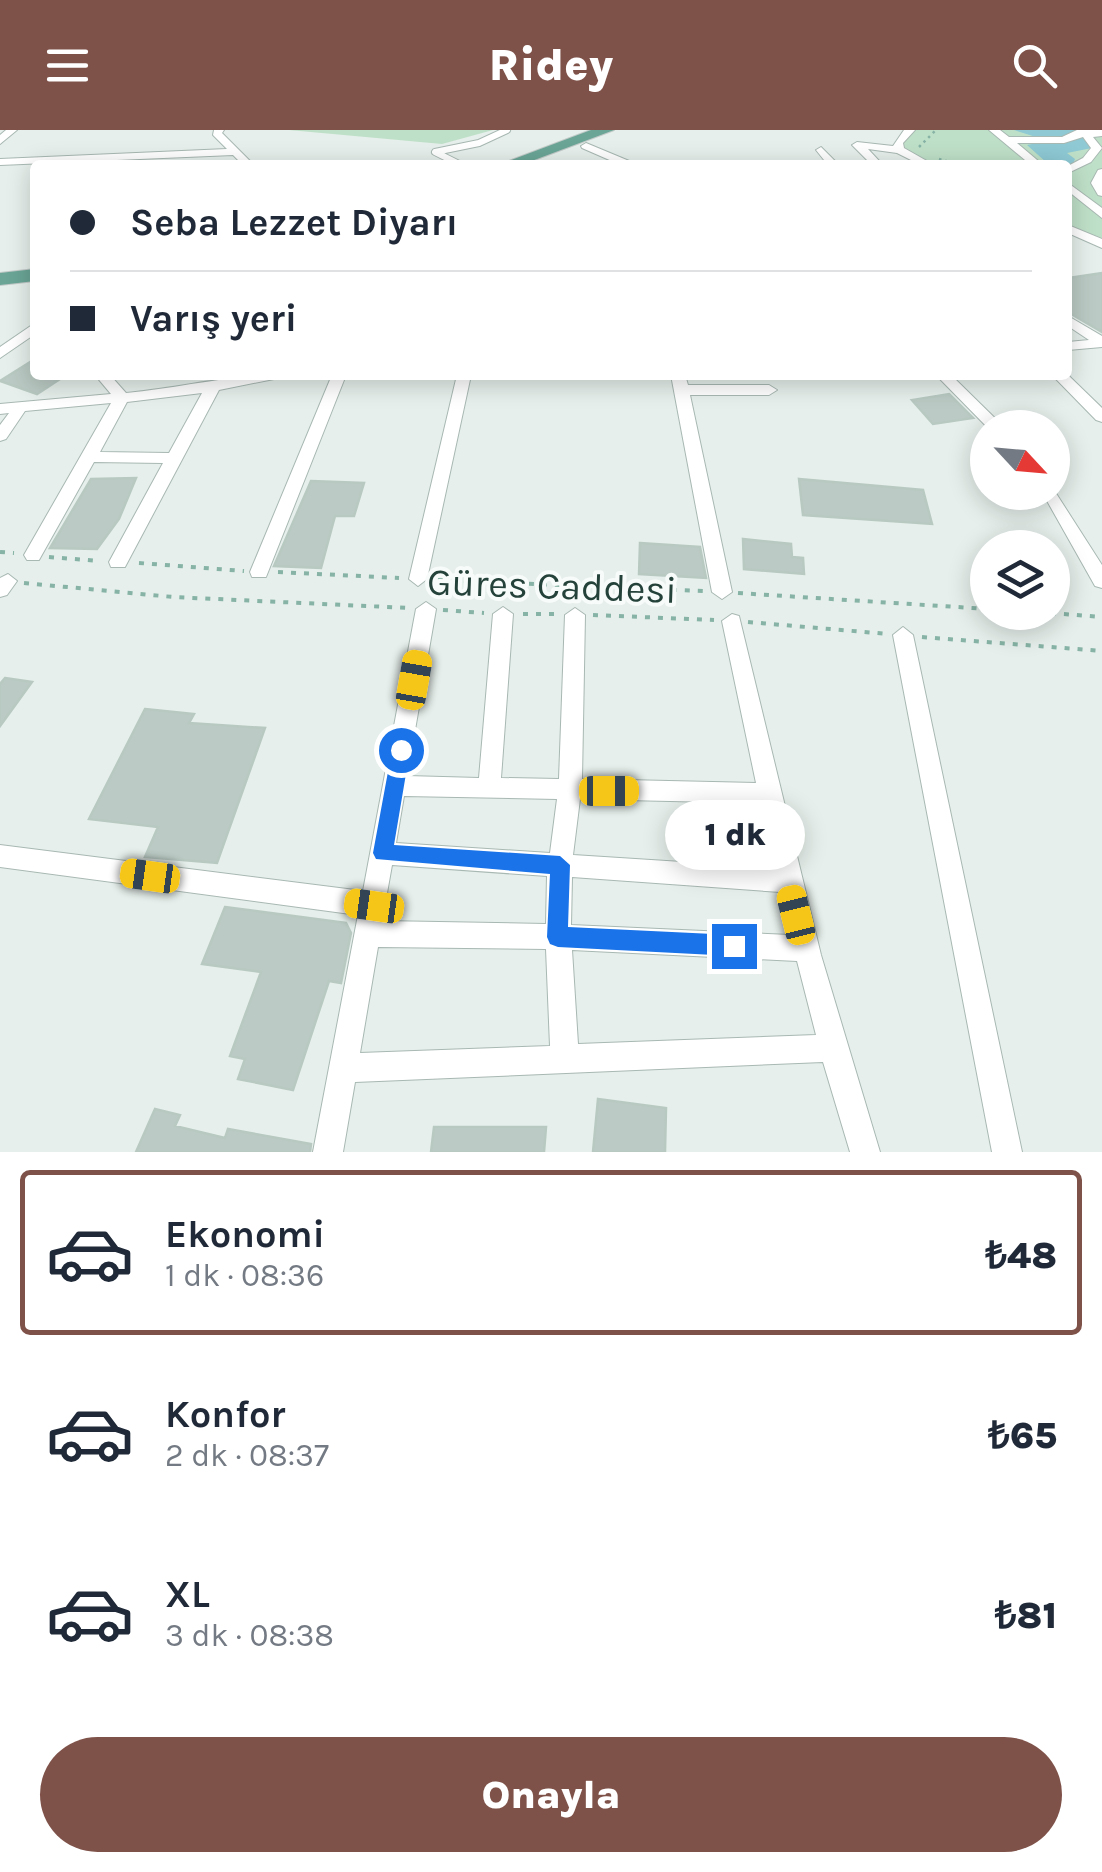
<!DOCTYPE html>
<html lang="tr">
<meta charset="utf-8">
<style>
:root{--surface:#fff;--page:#f2f2f3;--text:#1f2937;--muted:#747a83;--line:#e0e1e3;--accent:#7f5249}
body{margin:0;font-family:Karla,sans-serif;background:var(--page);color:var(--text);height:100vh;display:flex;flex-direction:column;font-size:38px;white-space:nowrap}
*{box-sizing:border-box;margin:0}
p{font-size:32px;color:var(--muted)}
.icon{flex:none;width:55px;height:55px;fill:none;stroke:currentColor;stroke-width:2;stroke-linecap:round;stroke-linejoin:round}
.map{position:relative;height:1022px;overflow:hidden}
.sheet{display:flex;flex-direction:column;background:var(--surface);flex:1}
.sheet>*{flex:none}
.hud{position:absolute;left:30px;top:30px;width:1042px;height:220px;border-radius:10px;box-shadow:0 5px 25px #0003;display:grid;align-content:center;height:220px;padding:0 40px;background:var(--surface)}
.needle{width:65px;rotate:116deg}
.fabs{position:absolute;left:970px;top:280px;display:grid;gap:20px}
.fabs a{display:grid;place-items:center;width:100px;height:100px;border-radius:50%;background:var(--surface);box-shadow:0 5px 25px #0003;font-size:50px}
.end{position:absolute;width:45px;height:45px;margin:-22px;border:12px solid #1a73e8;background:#fff;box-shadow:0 0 0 5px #fff}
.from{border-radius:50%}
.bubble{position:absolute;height:70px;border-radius:35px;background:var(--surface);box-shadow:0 5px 25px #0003;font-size:32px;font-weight:800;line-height:70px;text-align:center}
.car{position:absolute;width:30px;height:60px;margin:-30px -15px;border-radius:12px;box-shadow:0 0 8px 2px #0007;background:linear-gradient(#f5c518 24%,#345 0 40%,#f5c518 0 76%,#345 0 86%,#f5c518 0)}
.hud b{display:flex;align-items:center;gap:35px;height:95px;font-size:38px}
.hud b+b{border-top:2px solid var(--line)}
.hud i{width:25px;height:25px;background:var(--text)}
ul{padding:18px 0 0;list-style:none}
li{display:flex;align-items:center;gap:30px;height:165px;margin:0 20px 15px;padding:0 20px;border:5px solid transparent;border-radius:10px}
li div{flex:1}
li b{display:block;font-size:38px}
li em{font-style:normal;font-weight:800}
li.current{border-color:var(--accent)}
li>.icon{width:90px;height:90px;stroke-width:1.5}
.primary-button{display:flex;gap:20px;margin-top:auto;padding:20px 40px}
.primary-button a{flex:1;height:115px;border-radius:60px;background:var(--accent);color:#fff;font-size:40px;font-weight:800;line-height:115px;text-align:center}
header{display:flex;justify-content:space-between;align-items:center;height:130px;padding:0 40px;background:var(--accent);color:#fff;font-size:45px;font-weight:800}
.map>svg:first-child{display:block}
</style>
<header><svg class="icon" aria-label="menu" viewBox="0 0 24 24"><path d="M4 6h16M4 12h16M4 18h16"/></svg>Ridey<svg class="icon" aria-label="search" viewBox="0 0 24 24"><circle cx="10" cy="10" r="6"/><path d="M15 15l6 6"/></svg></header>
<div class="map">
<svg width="1102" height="1022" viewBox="0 0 1102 1022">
<rect width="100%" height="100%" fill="#e6efeb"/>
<path fill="#bfe0c8" d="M289,0h204l-51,14z
M910,0h192v114l-34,-15v-64h-139l-30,-15z"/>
<path fill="#8ec9d4" d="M1014,0h61l17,18 -25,5 8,6 -2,5 -26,-1 -20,-18 10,-2 -1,-6z"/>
<path fill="#bbcac4" stroke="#b8c9c2" stroke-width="2.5" d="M1102,143v59l-34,-20v-34z
M35,229v16h31l-29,19 -37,-13z
M949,264l24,24 -40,6 -21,-24z
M136,348l-17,41 -22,30 -47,-1 41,-69z
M799,349l124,11 9,34 -129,-9z
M311,351l53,2 -10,33h-19l-14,52 -47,-2z
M743,409l48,5 1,13 11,1 1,16 -60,-5z
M640,413l60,4 6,31 -67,-4z
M5,548l27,4 -32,44v-42z
M145,579l49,5 -5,9 76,5 -48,135 -72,-6 13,-30 -69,-8z
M225,777l121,16 5,10 -10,50 -12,-2 -36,109 -55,-11 7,-20 -15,-3 31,-84 -59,-8z
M598,969l68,9 -1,44h-72z
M155,979l25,6 -5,11 50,12 3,-9 83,15 -1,8h-174z
M434,997h112l-2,25h-113z"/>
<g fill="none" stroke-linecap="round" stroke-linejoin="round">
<g stroke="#a8b8b2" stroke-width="8">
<path id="lane" d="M461,35l-26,-13 44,-9 28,-13"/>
</g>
<g stroke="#a8b8b2" stroke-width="2">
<path id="street" d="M6,0h11l-17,14v-9z
M214,0h10l-2,3 32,32h-11l-10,-10 -233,10v-6l227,-10 -14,-14z
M904,0h11l-12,13 1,5 30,17h-13l-24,-12 -29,-4 15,16h-11l-20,-20 5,-3 36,4z
M989,0h11l9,7h53l15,-7h25v6l-9,1 9,11 -11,14 -23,11v-7l15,-8 8,-10 -8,-11 -19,6h-47l26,22h-12z
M586,13l48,20 1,2h-14l-39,-17 -1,-2z
M821,17l18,18h-11l-12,-15z
M1102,39v27l-4,-1 -7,-12 7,-13z
M1068,53l34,25v10l-34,-27z
M1068,95l34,14v9l-34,-15z
M1068,186l34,20v11l-34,3v-8l21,-2 -21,-14z
M35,193v11l-35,24v-11z
M95,245h15l16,18c52,-5 103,-18 155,-18l-7,4 -55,11 -94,177h-14l-2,-5 54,-99 -69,-1 -55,98h-12l-3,-5 87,-152 -86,8 -19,28 -6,2v-16l9,-12 -9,1v-10l111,-10zM202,263l-33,60 -69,-1 27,-50z
M332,245h14l-78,197 -2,5h-14l-2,-5z
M457,245h14l-44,204 -9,7 -9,-7z
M671,245h14l3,10h81l8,5 -8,5h-79l42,197 -10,7 -10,-7z
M936,245h15l54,53h-17z
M1052,245h16l34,33v14l-6,-2z
M1052,357l50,78v23l-7,-2 -53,-94h10z
M8,444l9,7 -10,14 -7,2v-19z
M426,472l10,7 -29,167 72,2 14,-164 10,-7 10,7 -12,164 58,1 6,-164 10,-7 10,7 -3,164 174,4 -34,-162 10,-7 7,2 82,339 59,197h-30l-27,-90 -468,20 -12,70h-30l45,-237 -358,-48v-22l363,46 53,-282zM404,666l153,3 -7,54 -154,-10zM580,669l180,4 14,65 -201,-13zM392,735l155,11 -1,48 -164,-3zM572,747l208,15 10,43 -219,-10zM378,817l168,2 4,97 -190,7zM572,820l225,11 19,74 -238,9z
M903,497l10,8 109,517h-30l-99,-517z"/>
</g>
<g stroke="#c2cac8" stroke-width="2">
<path id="primary" d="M591,0h23l-93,35h-23z
M35,139v12l-35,4v-12z"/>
</g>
<path stroke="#86b3a5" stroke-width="2.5" stroke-dasharray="2.5 4" stroke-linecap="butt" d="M919,17l17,-17
M939,29l21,6"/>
<path stroke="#86b3a5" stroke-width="4" stroke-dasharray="5 8" stroke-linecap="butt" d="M0,422l14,1
M49,427l50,4
M139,433l105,8
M278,442l121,6
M438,450l265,11
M24,453l149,14 236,11
M738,463l250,16
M443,480l41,3
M1038,482l64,5
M523,484h31
M593,485l121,5
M748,492l140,12
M922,507l180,14"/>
<use href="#lane" stroke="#fff" stroke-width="6"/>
<use href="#street" fill="#fff" fill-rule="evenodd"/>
<use href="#primary" fill="#6aa596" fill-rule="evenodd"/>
</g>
<path fill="#1a73e8" d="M401,613l9,7 -16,95 166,11 10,9 -2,62 166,8 8,3 3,8 -3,7 -8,3 -176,-9 -8,-3 -3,-7 3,-63 -174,-15 -3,-6 19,-103z"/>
<g text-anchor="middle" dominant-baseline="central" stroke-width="8" stroke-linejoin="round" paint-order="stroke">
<g font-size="38" fill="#24423a" stroke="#f7fbf9">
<text transform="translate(552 456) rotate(2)">Güres Caddesi</text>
</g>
</g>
</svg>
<div class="fabs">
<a><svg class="needle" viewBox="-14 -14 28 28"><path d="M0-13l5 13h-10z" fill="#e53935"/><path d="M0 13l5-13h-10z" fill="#747a83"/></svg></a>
<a><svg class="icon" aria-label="layers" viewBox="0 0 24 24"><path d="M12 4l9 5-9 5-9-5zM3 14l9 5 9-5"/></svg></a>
</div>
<i class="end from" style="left:401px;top:620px"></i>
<i class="end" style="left:734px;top:816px"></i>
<div class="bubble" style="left:665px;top:670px;width:140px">1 dk</div>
<i class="car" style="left:414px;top:550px;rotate:10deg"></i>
<i class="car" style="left:609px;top:661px;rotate:90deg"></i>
<i class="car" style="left:150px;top:746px;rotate:278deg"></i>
<i class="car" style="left:374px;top:776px;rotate:278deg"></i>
<i class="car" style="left:796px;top:785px;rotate:346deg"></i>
<div class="hud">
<b><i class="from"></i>Seba Lezzet Diyarı</b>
<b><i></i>Varış yeri</b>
</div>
</div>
<section class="sheet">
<ul>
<li class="current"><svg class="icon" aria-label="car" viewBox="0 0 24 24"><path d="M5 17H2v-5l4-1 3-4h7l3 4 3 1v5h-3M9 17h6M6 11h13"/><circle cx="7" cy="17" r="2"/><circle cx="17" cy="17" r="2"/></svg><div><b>Ekonomi</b><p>1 dk · 08:36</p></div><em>₺48</em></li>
<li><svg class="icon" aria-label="car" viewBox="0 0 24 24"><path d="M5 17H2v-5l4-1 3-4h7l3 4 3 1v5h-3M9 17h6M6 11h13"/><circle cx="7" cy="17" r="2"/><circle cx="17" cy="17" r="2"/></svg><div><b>Konfor</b><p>2 dk · 08:37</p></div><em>₺65</em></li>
<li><svg class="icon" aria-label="car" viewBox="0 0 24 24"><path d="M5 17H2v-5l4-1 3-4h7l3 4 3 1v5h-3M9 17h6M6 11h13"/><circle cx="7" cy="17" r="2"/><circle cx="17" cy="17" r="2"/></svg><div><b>XL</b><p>3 dk · 08:38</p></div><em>₺81</em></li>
</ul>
<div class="primary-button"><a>Onayla</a></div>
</section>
